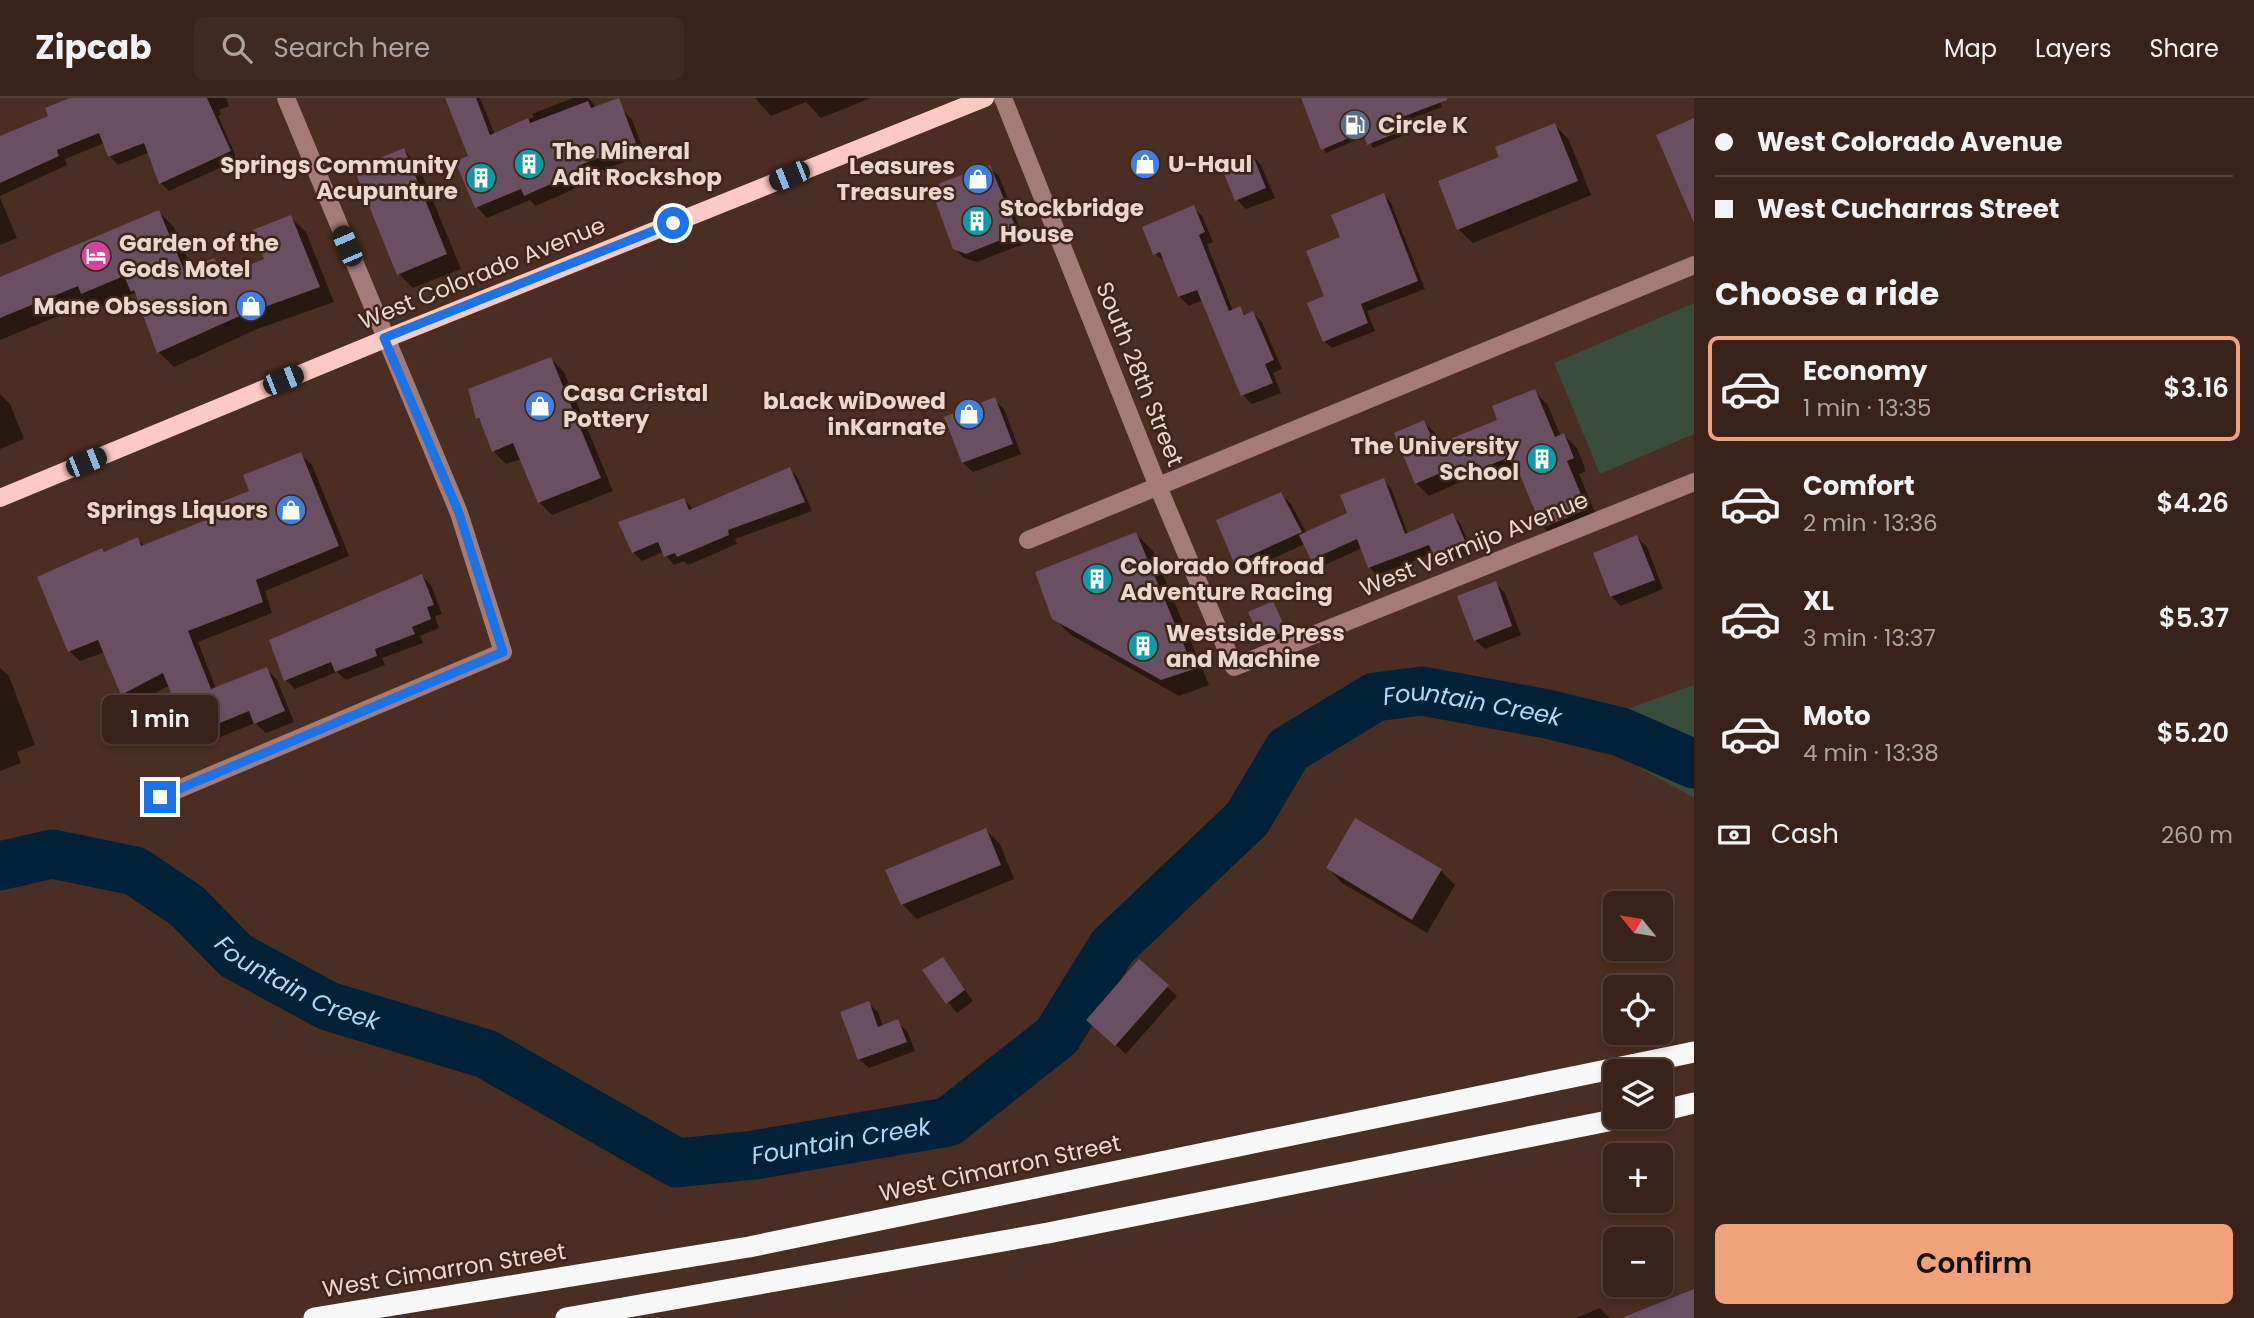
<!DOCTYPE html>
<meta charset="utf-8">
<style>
:root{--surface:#382219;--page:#3f2a22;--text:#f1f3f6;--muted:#aba4a2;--line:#523f38;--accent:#f0a27a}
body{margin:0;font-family:Poppins,sans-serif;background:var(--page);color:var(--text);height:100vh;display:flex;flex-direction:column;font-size:26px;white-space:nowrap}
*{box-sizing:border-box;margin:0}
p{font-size:23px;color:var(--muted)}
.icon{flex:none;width:38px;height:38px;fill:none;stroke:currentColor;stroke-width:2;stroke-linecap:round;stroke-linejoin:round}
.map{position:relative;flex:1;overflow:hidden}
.drawer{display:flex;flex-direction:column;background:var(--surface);width:560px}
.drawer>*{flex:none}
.top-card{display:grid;align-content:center;height:154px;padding:0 21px;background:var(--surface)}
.needle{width:46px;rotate:300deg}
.controls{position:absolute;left:1603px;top:793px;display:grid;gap:14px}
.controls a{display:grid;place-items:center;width:70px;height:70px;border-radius:10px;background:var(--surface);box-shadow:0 4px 10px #0003,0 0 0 2px var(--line);font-size:35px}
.end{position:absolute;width:32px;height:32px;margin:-16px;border:9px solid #1a73e8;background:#fff;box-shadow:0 0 0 4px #fff}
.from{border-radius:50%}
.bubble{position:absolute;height:49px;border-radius:10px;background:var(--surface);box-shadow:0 4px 10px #0003,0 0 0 2px var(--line);font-size:23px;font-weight:600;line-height:49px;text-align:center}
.car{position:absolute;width:21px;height:42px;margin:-21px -10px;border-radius:9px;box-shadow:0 0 5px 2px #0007;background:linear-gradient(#222 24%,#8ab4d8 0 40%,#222 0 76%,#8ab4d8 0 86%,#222 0)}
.top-card b{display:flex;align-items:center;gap:24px;height:66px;font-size:26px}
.top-card b+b{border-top:2px solid var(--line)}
.top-card i{width:18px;height:18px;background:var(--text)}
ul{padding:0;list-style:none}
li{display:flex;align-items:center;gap:21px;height:105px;margin:0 14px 10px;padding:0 7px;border:4px solid transparent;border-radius:10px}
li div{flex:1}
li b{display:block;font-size:26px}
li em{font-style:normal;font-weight:600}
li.current{border-color:var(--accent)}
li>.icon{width:63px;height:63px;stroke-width:1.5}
h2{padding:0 21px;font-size:32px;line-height:84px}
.pay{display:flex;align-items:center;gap:18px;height:77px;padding:0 21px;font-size:26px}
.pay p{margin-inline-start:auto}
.button{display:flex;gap:14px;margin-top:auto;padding:14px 21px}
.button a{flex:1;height:80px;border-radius:10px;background:var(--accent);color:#111;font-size:28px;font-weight:600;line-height:80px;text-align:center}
header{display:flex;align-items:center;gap:42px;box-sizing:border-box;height:98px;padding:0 35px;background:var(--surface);border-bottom:2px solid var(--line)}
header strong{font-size:33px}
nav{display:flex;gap:38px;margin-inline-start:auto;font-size:24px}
.search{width:490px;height:63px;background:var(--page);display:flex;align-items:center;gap:18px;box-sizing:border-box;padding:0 24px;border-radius:10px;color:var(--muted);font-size:26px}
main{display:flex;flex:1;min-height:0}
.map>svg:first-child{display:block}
</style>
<header>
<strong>Zipcab</strong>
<div class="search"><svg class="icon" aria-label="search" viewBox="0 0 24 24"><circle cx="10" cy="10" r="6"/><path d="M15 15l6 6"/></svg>Search here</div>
<nav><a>Map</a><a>Layers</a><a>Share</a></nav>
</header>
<main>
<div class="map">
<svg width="1694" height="1220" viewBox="0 0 1694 1220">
<rect width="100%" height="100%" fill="#4a2e21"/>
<path fill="#394d3d" d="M1694,205v131l-94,40 -46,-111z
M1694,587v113l-84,-47 -53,-17z"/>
<path fill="#0007" d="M73,0h153l3,8 -10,4 2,5 -3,1 17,38v7l-66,30 -8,-8 -11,-31 -32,13 -8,-9 -6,-13 -39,16 2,6 -67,31v-58l50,-21z
M449,0h31l15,37 39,-18 -2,-3 41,-16h16l7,10 26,1 10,11 13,34 -58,22 2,6 -53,24 -6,-6 -43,18 -10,-11 -19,-45 12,-5z
M755,0h116l-50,20 -15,-16 -35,14z
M1303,0h135l4,9 -42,16 2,13 -29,12 -7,-12 -40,17z
M1555,27l14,15 22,55 -118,48 -15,-14 43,-72z
M404,52l14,14 43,105 -48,19 -14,-14z
M1252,57l9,10 14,33 -29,11 -9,-9z
M989,69l10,9 27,67 -49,19 -13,-4 -10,-10z
M1384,97l7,8 34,86 -58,22 8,20 -43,17 -8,-7 2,-44 16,-59z
M0,100l17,40 -17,7z
M1193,109l9,9 11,26 -6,2 26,67 7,-2 7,7 6,-3 9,9 20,47 -9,4 8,20 -29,11 -9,-9 -40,-95 -14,6 -10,-10 -13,-34 -11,-8z
M159,114l15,15 18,42 22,-9 15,15 37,-15 24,-43 16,15 28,70 -77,27 -83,38 -15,-15 -20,-54 -5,-5 -36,15 -6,-6 -92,38v-61z
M551,261l13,13 49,119 -61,24 -13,-13 -18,-43 -15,5 -13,-13 -10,-28 -6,-5z
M1534,293l13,13 14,32 3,-1 13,13 9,23 -7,3 20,48 -43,18 -13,-13 -23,-56 -26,10 -5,-5 -12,5 -4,-5 -44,20 -13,-13 8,-61 13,13 4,10 59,-24z
M0,296l10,10 14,35 -24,10z
M994,301l10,10 17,45 -48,18 -10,-9 -17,-45z
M301,357l11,10 37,91 -84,35 7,22 -74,29 18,47 51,-20 10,11 17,42 -28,11 -11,-10 -55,22 -11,-10 -19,-50 -37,20 -11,-11 -17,-42 -25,9 -11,-10 37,-97 31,-15 8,8 68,-28z
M790,371l8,9 14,33 -77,28 2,5 -49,21 -4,-4 -10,4 -11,-13 -21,9 -9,-9 -13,-29 64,-23 9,9z
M1383,382l8,8 17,46 44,-19 8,8 12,28 -29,13 -9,-11 -57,22 -8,-8 -7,-19 -42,19 -15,-23 -60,27 -9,-9 45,-68 10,10 16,30 42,-20z
M1136,436l17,17 56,134 -30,11 -108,-61 -17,-17z
M1637,439l10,10 16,42 -42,17 -10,-10z
M422,478l9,9 11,29 -7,2 4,12 -19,8 3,7 -41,15 3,7 -39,15 -9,-8 -42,17 -9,-9z
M1495,485l10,10 16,42 -36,14 -10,-9z
M1272,505l17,32 -22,10 -4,-4z
M0,570l9,8 26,69 -18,7 4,11 -21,8z
M986,732l14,14 14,35 -97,40 -15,-15z
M1328,770l113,3 14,14 -28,48 -85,-50z
M942,861l31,42 -16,12 -33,-42z
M1167,889l10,9 -51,58 -29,-25z
M868,905l10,9 5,15 14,-5 10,9 8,20 -46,17 -10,-9z
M1600,1210l10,10h-34z"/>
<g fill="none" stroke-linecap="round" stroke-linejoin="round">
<path stroke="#002138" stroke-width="49" id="s1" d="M0,768l52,-12 83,17 52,35 49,50 92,50 158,48 191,109 77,-8 194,-33 109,-86 55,-89 135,-128 41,-69 87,-53 47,-6 125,23 74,18 73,32"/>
</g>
<path fill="#6a4e61" d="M70,0h137l24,53 -72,33 -15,-41 -36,14 -9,-24 -42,17 2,6 -59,27v-47l48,-20 -3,-8z
M445,0h31l14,37 38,-17 2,5 58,-22 3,7 28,-10 17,45 -58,23 2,5 -56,25 -3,-7 -46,19 -20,-47 13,-5z
M1301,0h146v2l-50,19 4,12 -34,14 -4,-13 -42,18z
M1694,20v105l-38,-88z
M1555,25l23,58 -121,49 -19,-49 61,-24 -4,-10z
M404,50l43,106 -50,21 -43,-106z
M1252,55l14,35 -31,13 -14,-35z
M990,67l28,68 -52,21 -13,-5 -21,-57 8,-9z
M1384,95l34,88 -57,23 7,19 -45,19 -16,-39 17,-7 -18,-45 34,-14 -9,-22z
M1194,107l11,27 -6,3 30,76 11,-5 4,9 9,-4 21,49 -9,4 8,19 -32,13 -44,-106 -19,7 -18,-45 -7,3 -11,-28z
M159,112l25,60 30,-12 11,17 39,-16 -11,-29 38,-15 29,72 -78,28 -85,38 -23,-63 -3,2 -7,-16 -43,18 -3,-8 -78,32v-41z
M551,259l50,121 -63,25 -25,-60 -21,9 -13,-34 -3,1 -8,-30z
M1535,291l20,48 9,-4 10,25 -7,3 20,48 -45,19 -30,-72 -32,13 -3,-6 -14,6 -2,-5 -46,20 -21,-51 30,-13 11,25 62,-25 -5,-14z
M995,299l18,47 -51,19 -18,-46z
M301,354l38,94 -83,34 7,22 -75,29 23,58 56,-22 18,44 -31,13 -5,-13 -61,25 -25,-63 -42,22 -23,-55 -30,12 -31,-75 65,-29 2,4 34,-15 3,9 70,-28 -2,-11 40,-16 -6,-16z
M790,369l15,35 -77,28 1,5 -52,22 -2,-4 -11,4 -6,-15 -26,11 -14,-31 66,-24 5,12z
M1384,380l21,56 48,-21 13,30 -32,14 -5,-12 -61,23 -11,-29 -46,21 -12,-25 48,-22 -7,-18z
M1281,394l21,40 -68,31 -18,-43z
M1136,434l58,137 -33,11 -109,-61 -17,-47z
M1637,437l18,45 -45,17 -17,-44z
M422,476l12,31 -7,2 4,12 -19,8 3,7 -40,15 2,7 -42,16 -4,-10 -47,19 -15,-41z
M1496,483l16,45 -38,15 -17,-45z
M1273,503l13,29 -24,12 -14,-30z
M1355,720l87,51 -30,51 -86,-52z
M986,730l15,37 -100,40 -16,-35z
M943,859l22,33 -19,14 -24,-34z
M1139,861l30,26 -54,61 -29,-26z
M869,903l9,26 20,-8 9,23 -49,18 -18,-48z
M1694,1191v29h-69l-1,-1z"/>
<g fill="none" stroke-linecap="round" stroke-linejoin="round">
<path stroke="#a47b76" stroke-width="18" d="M1003,0l154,386 77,183 460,-185
M1028,442l666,-275
M160,699l343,-145 -44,-139 -173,-415"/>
<path stroke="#fdc9c3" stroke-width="18" d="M0,400l385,-159 600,-241"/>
<path stroke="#f7f7f7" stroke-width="21" d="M1661,1013l33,-8
M314,1220l435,-71 945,-195
M566,1220l482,-85 585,-117"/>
</g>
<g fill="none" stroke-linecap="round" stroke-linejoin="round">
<path stroke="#1a73e8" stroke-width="9" d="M160,699l343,-145 -44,-139 -75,-175 289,-115"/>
</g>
<defs>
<g id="fuel-disc" transform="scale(1.575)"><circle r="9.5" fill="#5c6f8a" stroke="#3f2417"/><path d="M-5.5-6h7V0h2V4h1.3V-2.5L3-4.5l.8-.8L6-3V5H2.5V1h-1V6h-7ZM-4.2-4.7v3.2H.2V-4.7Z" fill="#fff"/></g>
<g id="building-disc" transform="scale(1.575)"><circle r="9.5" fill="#0f9aa8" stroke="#3f2417"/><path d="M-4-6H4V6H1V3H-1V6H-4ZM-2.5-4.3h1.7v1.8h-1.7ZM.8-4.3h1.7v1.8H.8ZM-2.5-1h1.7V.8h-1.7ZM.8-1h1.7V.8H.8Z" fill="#fff"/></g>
<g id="shop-disc" transform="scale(1.575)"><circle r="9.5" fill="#3f7fe0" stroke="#3f2417"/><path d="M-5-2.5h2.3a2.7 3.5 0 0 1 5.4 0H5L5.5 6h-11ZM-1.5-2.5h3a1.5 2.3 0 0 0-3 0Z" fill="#fff"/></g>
<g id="hotel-disc" transform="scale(1.575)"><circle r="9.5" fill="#d1479c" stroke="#3f2417"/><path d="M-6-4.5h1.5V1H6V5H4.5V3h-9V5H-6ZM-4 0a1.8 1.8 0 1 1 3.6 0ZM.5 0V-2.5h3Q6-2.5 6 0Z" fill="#fff"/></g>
</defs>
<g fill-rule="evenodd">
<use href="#fuel-disc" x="1355" y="27"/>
<use href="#building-disc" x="529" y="66"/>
<use href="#shop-disc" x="1145" y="66"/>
<use href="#building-disc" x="481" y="80"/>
<use href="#shop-disc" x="978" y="81"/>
<use href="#building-disc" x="977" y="123"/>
<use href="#hotel-disc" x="96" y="158"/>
<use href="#shop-disc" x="251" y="208"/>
<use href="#shop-disc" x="540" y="308"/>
<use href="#shop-disc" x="969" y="316"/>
<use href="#building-disc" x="1542" y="361"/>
<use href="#shop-disc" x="291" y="412"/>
<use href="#building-disc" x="1097" y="481"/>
<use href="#building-disc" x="1143" y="548"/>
</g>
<g text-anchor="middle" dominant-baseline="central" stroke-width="5" stroke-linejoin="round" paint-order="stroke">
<g font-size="23" font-weight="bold" fill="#ead8cf" stroke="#3f2417" text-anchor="start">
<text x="1378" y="27">Circle K</text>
<text x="552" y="53">The Mineral<tspan x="552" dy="26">Adit Rockshop</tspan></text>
<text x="1168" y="66">U-Haul</text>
<text x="458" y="67" text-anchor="end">Springs Community<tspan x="458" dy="26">Acupunture</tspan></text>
<text x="955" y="68" text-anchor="end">Leasures<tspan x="955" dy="26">Treasures</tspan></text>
<text x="1000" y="110">Stockbridge<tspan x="1000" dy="26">House</tspan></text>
<text x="119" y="145">Garden of the<tspan x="119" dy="26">Gods Motel</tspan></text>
<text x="228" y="208" text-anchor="end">Mane Obsession</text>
<text x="563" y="295">Casa Cristal<tspan x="563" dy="26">Pottery</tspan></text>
<text x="946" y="303" text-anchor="end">bLack wiDowed<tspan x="946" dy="26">inKarnate</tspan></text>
<text x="1519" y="348" text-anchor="end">The University<tspan x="1519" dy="26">School</tspan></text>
<text x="268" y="412" text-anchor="end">Springs Liquors</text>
<text x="1120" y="468">Colorado Offroad<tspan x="1120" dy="26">Adventure Racing</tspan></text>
<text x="1166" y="535">Westside Press<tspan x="1166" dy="26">and Machine</tspan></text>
</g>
<g font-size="23" fill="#ead8cf" stroke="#3f2417">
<text transform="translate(482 175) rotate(-22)">West Colorado Avenue</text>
<text transform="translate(1140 276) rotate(68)">South 28th Street</text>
<text transform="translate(1474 446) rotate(-22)">West Vermijo Avenue</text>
<text transform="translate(1000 1070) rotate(-12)">West Cimarron Street</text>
<text transform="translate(444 1172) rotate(-9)">West Cimarron Street</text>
</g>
<g font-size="24" font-style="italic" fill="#abd9fd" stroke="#3f2417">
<text stroke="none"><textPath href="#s1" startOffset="1745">Fountain Creek</textPath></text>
<text stroke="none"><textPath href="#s1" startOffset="338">Fountain Creek</textPath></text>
<text stroke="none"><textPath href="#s1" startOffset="926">Fountain Creek</textPath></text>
</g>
</g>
</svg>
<div class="controls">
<a><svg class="needle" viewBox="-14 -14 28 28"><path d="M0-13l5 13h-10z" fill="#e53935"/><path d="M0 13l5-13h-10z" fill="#aba4a2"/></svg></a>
<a><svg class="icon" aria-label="locate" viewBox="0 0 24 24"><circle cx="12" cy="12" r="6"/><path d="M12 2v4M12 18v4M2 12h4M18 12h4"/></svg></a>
<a><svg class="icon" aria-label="layers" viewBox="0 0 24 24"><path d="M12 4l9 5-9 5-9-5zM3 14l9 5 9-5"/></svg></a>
<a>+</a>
<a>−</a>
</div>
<i class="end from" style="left:673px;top:125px"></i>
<i class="end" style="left:160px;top:699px"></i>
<div class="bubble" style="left:102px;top:597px;width:116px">1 min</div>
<i class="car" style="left:789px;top:78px;rotate:248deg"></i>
<i class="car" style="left:347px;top:148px;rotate:337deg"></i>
<i class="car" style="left:283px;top:282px;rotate:68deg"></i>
<i class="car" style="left:86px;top:364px;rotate:68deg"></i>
</div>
<section class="drawer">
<div class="top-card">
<b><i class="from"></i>West Colorado Avenue</b>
<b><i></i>West Cucharras Street</b>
</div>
<h2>Choose a ride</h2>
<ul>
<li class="current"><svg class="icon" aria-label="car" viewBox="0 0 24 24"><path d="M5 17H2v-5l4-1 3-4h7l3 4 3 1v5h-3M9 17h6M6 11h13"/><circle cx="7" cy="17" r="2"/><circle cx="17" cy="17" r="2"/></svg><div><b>Economy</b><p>1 min · 13:35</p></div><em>$3.16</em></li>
<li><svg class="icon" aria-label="car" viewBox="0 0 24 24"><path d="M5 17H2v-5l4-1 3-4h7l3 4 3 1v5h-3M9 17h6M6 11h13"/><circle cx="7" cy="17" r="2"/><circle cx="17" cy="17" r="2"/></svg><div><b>Comfort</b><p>2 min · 13:36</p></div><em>$4.26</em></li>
<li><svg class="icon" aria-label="car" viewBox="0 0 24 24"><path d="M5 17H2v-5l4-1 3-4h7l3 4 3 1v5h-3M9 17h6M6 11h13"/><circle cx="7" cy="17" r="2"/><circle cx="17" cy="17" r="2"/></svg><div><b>XL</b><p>3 min · 13:37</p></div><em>$5.37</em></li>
<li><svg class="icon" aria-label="car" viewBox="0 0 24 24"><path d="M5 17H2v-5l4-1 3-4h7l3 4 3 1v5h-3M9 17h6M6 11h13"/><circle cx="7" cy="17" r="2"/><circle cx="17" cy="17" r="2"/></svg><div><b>Moto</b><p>4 min · 13:38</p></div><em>$5.20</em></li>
</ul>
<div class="pay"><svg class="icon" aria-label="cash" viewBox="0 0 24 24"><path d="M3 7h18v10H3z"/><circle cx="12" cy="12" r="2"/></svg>Cash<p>260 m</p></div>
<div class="button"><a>Confirm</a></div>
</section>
</main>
